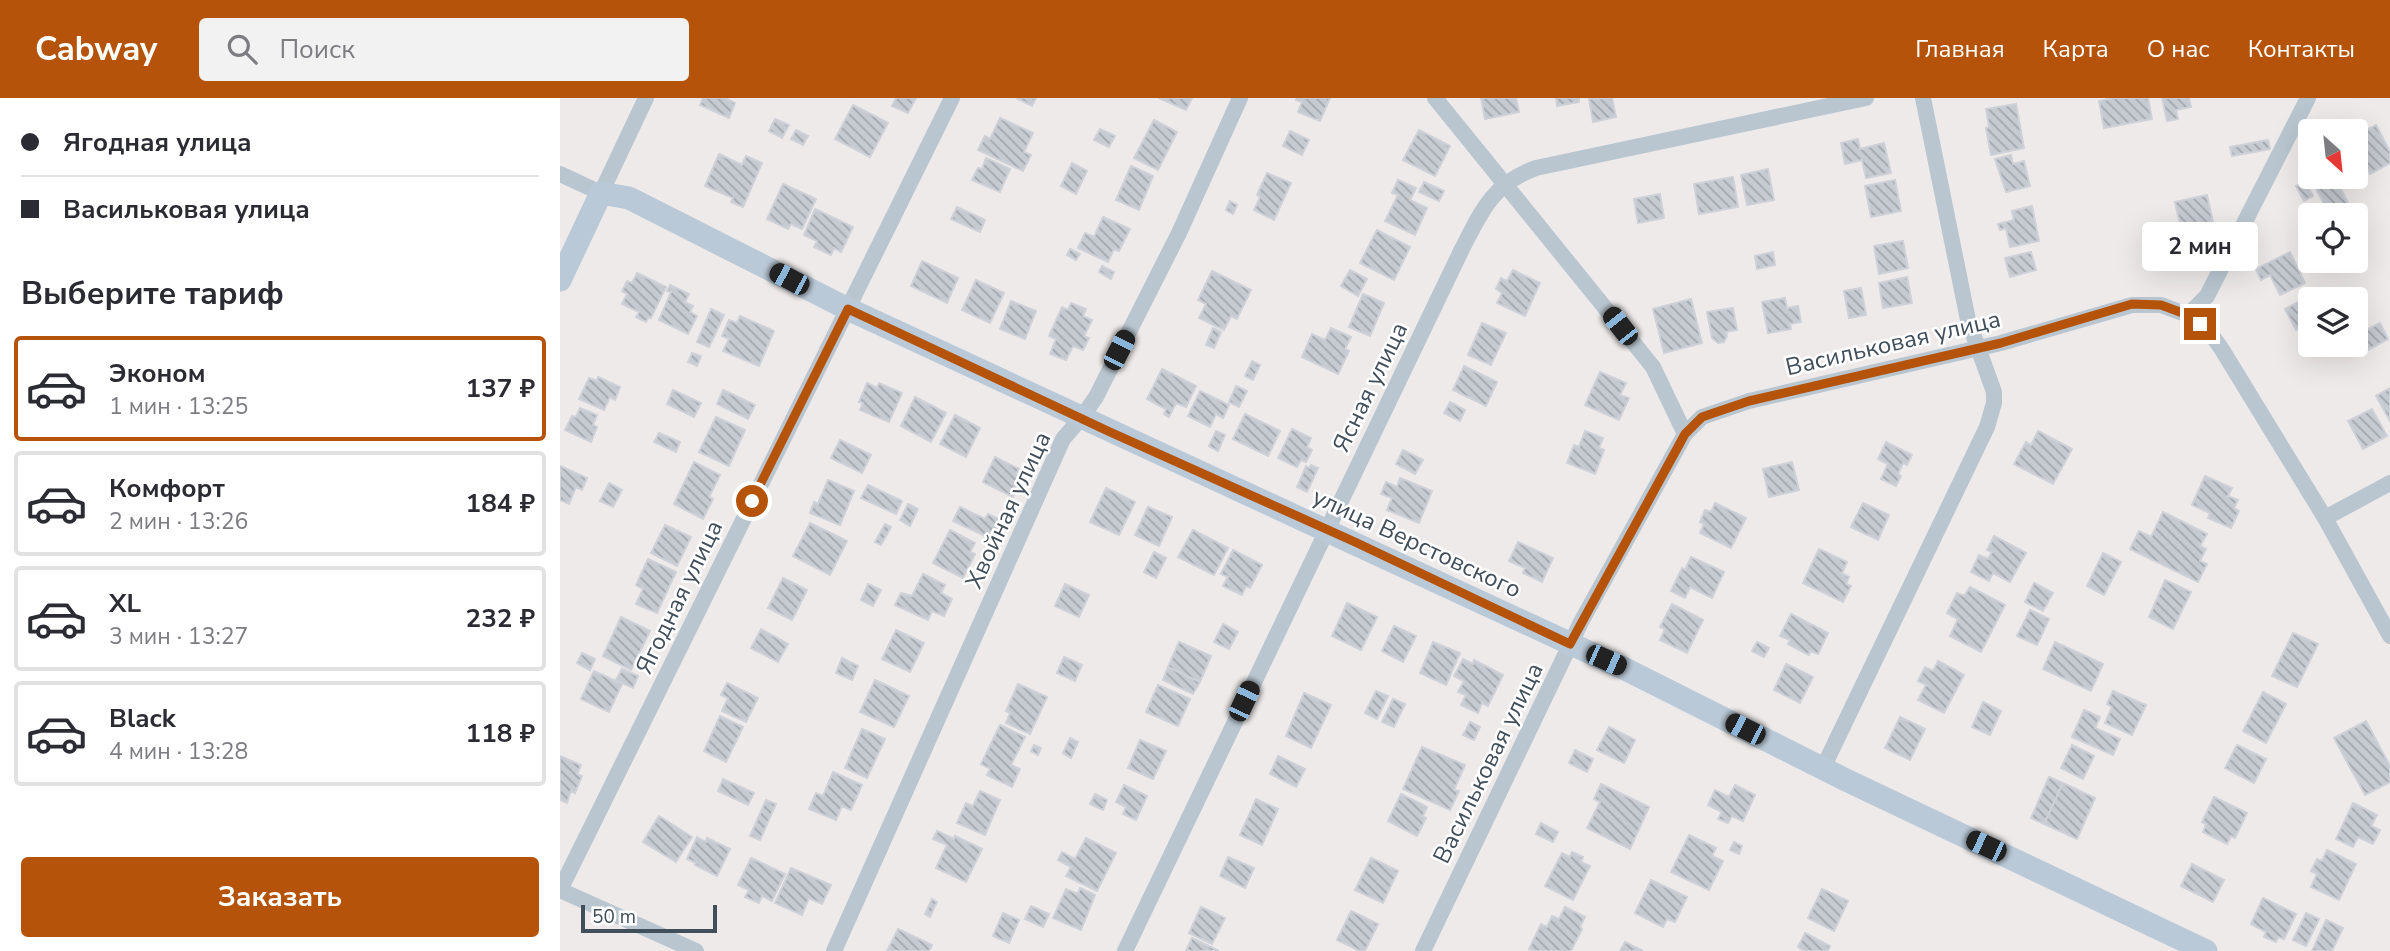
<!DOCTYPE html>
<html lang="ru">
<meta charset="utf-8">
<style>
:root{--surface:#fff;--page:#f2f2f3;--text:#2b2b33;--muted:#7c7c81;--line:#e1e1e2;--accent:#b45309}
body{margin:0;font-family:"Nunito Sans",sans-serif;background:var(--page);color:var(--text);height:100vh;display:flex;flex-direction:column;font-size:26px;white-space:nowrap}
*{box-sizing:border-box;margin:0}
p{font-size:23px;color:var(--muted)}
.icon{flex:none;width:38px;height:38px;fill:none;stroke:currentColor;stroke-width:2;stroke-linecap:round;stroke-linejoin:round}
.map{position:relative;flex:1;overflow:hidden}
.details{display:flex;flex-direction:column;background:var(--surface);width:560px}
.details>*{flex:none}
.hud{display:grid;align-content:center;height:154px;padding:0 21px;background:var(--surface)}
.needle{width:46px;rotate:153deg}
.fabs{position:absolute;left:1738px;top:21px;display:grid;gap:14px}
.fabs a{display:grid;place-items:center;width:70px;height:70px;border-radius:7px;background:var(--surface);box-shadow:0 7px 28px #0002;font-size:35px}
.scale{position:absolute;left:21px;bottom:18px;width:136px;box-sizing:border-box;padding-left:7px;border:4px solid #414f5a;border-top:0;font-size:19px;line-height:24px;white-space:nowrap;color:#414f5a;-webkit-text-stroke:5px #fff;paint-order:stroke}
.end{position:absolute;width:32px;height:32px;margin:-16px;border:9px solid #b45309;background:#fff;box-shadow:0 0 0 4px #fff}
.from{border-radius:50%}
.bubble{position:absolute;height:49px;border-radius:7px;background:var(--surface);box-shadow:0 7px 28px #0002;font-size:23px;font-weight:700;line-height:49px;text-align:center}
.car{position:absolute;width:21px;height:42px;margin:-21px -10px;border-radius:9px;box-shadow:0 0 5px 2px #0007;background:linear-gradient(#222 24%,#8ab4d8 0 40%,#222 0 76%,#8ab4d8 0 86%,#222 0)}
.hud b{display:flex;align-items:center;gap:24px;height:66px;font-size:26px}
.hud b+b{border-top:2px solid var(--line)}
.hud i{width:18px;height:18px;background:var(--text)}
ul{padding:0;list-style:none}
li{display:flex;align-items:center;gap:21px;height:105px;margin:0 14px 10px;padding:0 7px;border:4px solid var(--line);border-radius:7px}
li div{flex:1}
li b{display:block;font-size:26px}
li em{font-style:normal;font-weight:700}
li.current{border-color:var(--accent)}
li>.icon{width:63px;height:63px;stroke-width:1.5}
h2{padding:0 21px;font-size:32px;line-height:84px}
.button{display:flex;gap:14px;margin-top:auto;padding:14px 21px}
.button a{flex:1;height:80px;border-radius:7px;background:var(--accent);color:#fff;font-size:28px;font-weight:700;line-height:80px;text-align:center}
header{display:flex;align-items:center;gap:42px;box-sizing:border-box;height:98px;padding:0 35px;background:var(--accent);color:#fff}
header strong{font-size:33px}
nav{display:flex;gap:38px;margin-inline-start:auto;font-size:24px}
.search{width:490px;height:63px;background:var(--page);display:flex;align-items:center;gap:18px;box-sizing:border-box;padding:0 24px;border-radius:7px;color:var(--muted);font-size:26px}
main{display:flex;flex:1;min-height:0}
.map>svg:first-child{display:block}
</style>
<header>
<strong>Cabway</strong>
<div class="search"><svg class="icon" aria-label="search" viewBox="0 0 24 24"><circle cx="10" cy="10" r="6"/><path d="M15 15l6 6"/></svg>Поиск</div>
<nav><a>Главная</a><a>Карта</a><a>О нас</a><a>Контакты</a></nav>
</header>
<main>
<section class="details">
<div class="hud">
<b><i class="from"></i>Ягодная улица</b>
<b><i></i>Васильковая улица</b>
</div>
<h2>Выберите тариф</h2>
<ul>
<li class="current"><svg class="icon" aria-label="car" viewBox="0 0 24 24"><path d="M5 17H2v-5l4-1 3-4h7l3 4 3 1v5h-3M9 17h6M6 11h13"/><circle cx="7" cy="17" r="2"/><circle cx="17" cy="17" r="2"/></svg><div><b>Эконом</b><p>1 мин · 13:25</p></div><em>137 ₽</em></li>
<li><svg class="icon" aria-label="car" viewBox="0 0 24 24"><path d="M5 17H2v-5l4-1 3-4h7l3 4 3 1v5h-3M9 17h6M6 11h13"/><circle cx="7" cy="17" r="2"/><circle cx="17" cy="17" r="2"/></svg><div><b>Комфорт</b><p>2 мин · 13:26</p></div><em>184 ₽</em></li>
<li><svg class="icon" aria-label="car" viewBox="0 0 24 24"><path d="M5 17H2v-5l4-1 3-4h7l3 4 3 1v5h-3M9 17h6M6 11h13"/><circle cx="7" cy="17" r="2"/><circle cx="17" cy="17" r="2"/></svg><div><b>XL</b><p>3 мин · 13:27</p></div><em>232 ₽</em></li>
<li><svg class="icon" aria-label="car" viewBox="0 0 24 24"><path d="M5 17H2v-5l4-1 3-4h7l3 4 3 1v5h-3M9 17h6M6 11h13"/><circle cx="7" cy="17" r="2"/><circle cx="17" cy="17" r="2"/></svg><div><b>Black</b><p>4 мин · 13:28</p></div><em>118 ₽</em></li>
</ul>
<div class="button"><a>Заказать</a></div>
</section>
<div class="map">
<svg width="1830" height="853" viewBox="0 0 1830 853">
<defs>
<pattern id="building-back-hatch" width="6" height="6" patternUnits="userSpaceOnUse" patternTransform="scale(1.75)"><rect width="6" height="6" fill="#c6cad1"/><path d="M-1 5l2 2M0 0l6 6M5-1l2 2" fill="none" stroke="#a2a6ad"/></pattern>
</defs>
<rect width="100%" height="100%" fill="#eeeaea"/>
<path fill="url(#building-back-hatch)" stroke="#ced1d8" stroke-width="2" d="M143,0h22l10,5 -6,15 -29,-13z
M336,0h20l-8,15 -16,-7z
M456,0h20l-4,8z
M599,0h33l-6,12z
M737,0h33l-10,23 -22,-9 4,-10 -6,-2z
M921,0h35l3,14 -34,7z
M996,0h23v4l-22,4z
M1052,0l4,19 -23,5 -4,-23z
M1554,0h34l4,21 -48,9 -5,-27z
M1602,0h27l2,9 -15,3 2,9 -11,2z
M1456,6l8,44 -33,7 -5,-27 3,-1 -3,-18z
M293,7l35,18 -18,34 -35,-18z
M440,20l33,15 -9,19 7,3 -8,16 -45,-21 7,-14 5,3z
M215,21l14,6 -7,13 -13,-7z
M594,22l23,12 -19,38 -24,-12z
M1816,27l14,27v11l-20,11 -3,-6 -9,5 -2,-6v-32z
M540,31l15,7 -6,11 -15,-7z
M236,32l12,6 -5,9 -12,-6z
M859,32l31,16 -15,30 -32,-16z
M730,33l19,9 -7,15 -19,-9z
M1298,41l2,10 24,-6 7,30 -25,5 -4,-18 -17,4 -4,-21z
M1708,42l2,9 -38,7 -2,-9z
M159,56l23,11 4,-9 16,7 -19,44 -12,-5 2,-4 -28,-12z
M1451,57l2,9 11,-3 6,25 -24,6 -11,-33z
M426,60l24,11 -10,23 -28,-12 6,-12 4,1z
M512,65l15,8 -11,23 -15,-8z
M571,68l22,10 -14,34 -23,-10z
M1208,71l6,31 -27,5 -6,-30z
M707,75l24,10 -17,37 -20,-10 6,-13 -3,-2z
M1173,79l5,30 -39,7 -5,-30z
M1765,79h10l17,34 -9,4h-13l-17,-32z
M838,82l18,8 -6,12 17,8 -12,27 -30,-14 13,-26 -6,-2z
M1335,82l6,31 -30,6 -6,-31z
M1745,83l8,15 -9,5 -8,-15z
M864,84l20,9 -5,10 -20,-9z
M223,86l33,15 -14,30 -11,-5 -3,5 -21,-10z
M1100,96l4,24 -26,5 -4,-24z
M1647,97l10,45 -32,7 -10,-45z
M670,103l7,4 -4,9 -7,-4z
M1472,108l7,35 -29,6 -4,-19 -6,2 -2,-6 16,-4 -2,-9z
M397,109l28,13 -5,12 -29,-13z
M255,111l38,18 -12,25 -7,-4 -3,7 -17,-8 3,-6 -13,-6z
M543,119l27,12 -11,22 -5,-2 -6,13 -30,-14 7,-15 9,4z
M817,132l33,17 -16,33 -34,-17z
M1343,143l5,27 -29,6 -5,-28z
M510,151l10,5 -4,6 -9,-5z
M1213,154l2,13 -18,4 -2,-13z
M1471,154l5,18 -26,7 -5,-19z
M1730,154l15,31 -25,12 -10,-20 -9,5 -5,-11z
M362,163l36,17 -11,25 -36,-17z
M1768,163h15l-12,6z
M542,168l12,6 -3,7 -12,-7z
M790,172l17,9 -9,17 -17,-10z
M953,172l27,13 -15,33 -28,-13 5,-10 -6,-4 5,-11 6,3z
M652,173l39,19 -14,29 -6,-3 -7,14 -25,-12 7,-14 -8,-4z
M77,175l29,14 -15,31 -2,-1 -3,5 -10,-5 3,-5 -17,-8 5,-10 -5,-3 5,-10 5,2z
M1347,179l5,26 -29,5 -4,-25z
M416,182l28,13 -14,30 -28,-13z
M110,187l19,9 -4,8 8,4 -3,6 7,4 -9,18 -29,-14 12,-28 -4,-1z
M1301,190l5,27 -17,3 -5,-27z
M803,196l21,9 -14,33 -21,-9z
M1750,198v27l-14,7 -11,-21z
M1225,200l2,10 11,-2 3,16 -11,2 1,5 -23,4 -6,-31z
M1131,201l11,44 -38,10 -11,-44z
M451,203l25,10 -11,28 -25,-10z
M511,205l15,6 -3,7 9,4 -8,16 5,2 -6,12 -10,-4 -7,14 -16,-6 6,-15 -7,-3 13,-29 6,3z
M1173,210l4,22 -11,2 1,4 -3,6 -6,1 -6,-5 -5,-26z
M151,211l13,6 -15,32 -12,-5z
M180,218l34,15 -15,35 -36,-15 6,-12 -7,-3 7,-16 8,3z
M922,225l24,10 -15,32 -23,-10z
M1820,225l8,16 -24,13 -8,-17z
M653,230l8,4 -7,16 -8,-3z
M771,230l20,9 -6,12 4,2 -11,23 -36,-17 10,-23 13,6z
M1750,241v6h13l-14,8 -6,-10z
M132,255l9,3 -4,10 -9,-4z
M692,263l8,4 -7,15 -8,-4z
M904,268l33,16 -11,24 -33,-16z
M602,271l34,17 -10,21 -10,-4 -7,14 -5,-3 2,-5 -19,-10z
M1040,274l26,11 -6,12 9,3 -10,22 -34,-15z
M38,279l22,10 -5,13 -5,-3 -6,13 -25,-11 10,-21 8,3z
M307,285l10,5 2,-5 23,10 -13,29 -29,-12 3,-7 -4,-1z
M676,288l11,5 -8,16 -10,-5z
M1830,290v33l-14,-25z
M113,292l28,13 -7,14 -27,-13z
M163,292l32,15 -7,14 -31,-15z
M640,293l29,14 -6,13 -7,-4 -6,13 -22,-11z
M355,299l31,16 -15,29 -30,-16z
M890,304l15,8 -5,11 -16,-8z
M20,310l17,7 -4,10 4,2 -6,15 -26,-12 7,-14 4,1z
M1812,311l15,27 -24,13 -15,-28z
M685,316l35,17 -12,25 -35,-17z
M395,317l25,13 -14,29 -26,-13z
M156,319l29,13 -16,36 -30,-14z
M732,331l19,9 -4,9 5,3 -6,12 -5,-2 -4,7 -19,-9z
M656,333l9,4 -7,16 -9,-5z
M1025,333l18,7 -4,10 5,2 -9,24 -28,-11 7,-18 5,2z
M1478,333l34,18 -19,35 -39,-20 12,-22 5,3z
M99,335l21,9 -4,10 -22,-10z
M280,342l31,15 -9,18 -31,-15z
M1326,344l26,13 -5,10 -4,-2 -5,11 3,2 -5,10 -15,-7 7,-15 -10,-5z
M843,352l20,10 -8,14 -19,-10z
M435,359l24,12 -3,5 6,3 -9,20 -30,-15z
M134,364l26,13 -11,22 4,2 -10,20 -29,-15z
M1232,364l7,28 -30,7 -6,-28z
M751,367l7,3 -11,24 -10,-5 9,-21 3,2z
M0,368l27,12 -5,12 -6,-3 -7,17 -9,-4z
M1645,378l27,12 -4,8 10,4 -4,8 5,3 -8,17 -23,-10 2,-5 -18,-8z
M840,380l32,13 -13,32 -32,-13 5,-12 -11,-4 5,-12 11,5z
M268,382l26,11 -14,34 -30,-12 4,-11 4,2z
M49,385l13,7 -9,17 -13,-6z
M308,387l34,16 -6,13 -35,-16z
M546,390l29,14 -16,33 -29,-13z
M1155,405l31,15 -15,30 -31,-15 4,-9 -4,-2 5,-12 6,2z
M1303,405l26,12 -11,25 -27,-13z
M348,406l10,5 -8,17 -10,-6z
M400,409l25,12 3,-5 17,8 -9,19 -43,-20z
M588,409l24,10 -13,29 -24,-11z
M1603,414l44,22 -7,12 6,3 -6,12 7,3 -9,18 -68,-33 9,-18 12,6z
M250,425l37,18 -17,34 -37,-19z
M325,426l6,3 -10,18 -6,-3z
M105,427l26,12 -14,29 -26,-13z
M390,432l25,13 -5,9 5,2 -12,24 -30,-15z
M633,432l35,18 -14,27 -36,-18z
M1434,438l32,17 -16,29 -17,-9 -4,8 -18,-9 8,-17 9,4 4,-7 -5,-2z
M958,444l35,16 -11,24 -19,-9 2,-5 -16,-7z
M1259,451l28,13 -5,11 7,4 -3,7 5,2 -8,16 -40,-19z
M673,452l29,15 -12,23 -4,-2 -4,9 -19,-9 5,-9 -7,-3z
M594,454l12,6 -10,20 -12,-6z
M1543,455l18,9 -17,33 -17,-9z
M1131,459l33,15 -12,26 -22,-11 -5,11 -14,-7 11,-23 3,2z
M88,461l28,13 -19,41 -21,-9 7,-15 -7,-4z
M363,476l22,11 -4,8 11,6 -8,17 -12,-5 -4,9 -33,-15 6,-12 11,3z
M223,480l24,12 -15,30 -24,-12z
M1605,482l26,12 -18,37 -24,-12z
M1474,485l19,10 -10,18 -18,-9z
M308,486l13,6 -8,16 -12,-6z
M505,486l24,11 -10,22 -24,-11z
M1410,489l35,18 -24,47 -31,-16 8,-17 -11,-6 10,-20 7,3z
M787,505l30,14 -16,33 -29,-14z
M1112,506l31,16 -16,33 -27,-13 5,-11 -5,-2z
M1470,512l19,9 -12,26 -20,-9z
M1231,516l37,19 -10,21 -8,-3 -1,4 -21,-11 2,-4 -10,-4z
M61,519l29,14 -19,39 -28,-14z
M663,526l15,8 -9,17 -15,-7z
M834,528l22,10 -13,26 -21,-11z
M201,531l27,15 -10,18 -27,-14z
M336,532l28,13 -14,29 -28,-13z
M1733,535l25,11 -21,43 -25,-11z
M619,544l32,14 -11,26 -32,-15z
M873,544l27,11 -14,32 -26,-12z
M1197,544l12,6 -5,9 -12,-6z
M1495,544l48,22 -12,27 -48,-22z
M22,555l13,6 -5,11 -13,-7z
M504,559l18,8 -7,16 -18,-8z
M282,560l16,8 -6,14 -16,-7z
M903,561l10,5 1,-4 29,15 -15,31 -6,-3 -4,10 -17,-8 5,-10 -8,-3 6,-11 -10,-5z
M1378,563l26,14 -20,38 -26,-13 8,-15 -8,-4 7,-14 8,4z
M1226,566l27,13 -13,26 -26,-13z
M608,569l32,15 -7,12 -30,-14z
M62,571l16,7 -5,12 -17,-8z
M34,573l28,13 -13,28 -28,-13z
M315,582l34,16 -15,31 -34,-15z
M167,585l31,15 -12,24 -24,-11 6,-13 -7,-3z
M458,586l29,13 -17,37 -24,-11 4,-10 -4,-2z
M598,587l32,14 -12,27 -32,-14z
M816,593l12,5 -11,23 -12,-6z
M1553,593l33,14 -14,30 -27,-12 7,-16 -5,-3z
M1703,594l23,12 -20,39 -23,-12z
M744,595l27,12 -20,43 -25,-12z
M833,601l12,5 -11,23 -12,-5z
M1423,604l18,9 -11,24 -18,-8z
M1524,612l16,7 -5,11 25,11 -7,16 -41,-18z
M160,618l23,11 -17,35 -22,-11z
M1340,619l25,12 -15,31 -25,-12z
M1806,623l24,45v16l-25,13 -31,-57z
M910,624l10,5 -6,13 -11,-5z
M440,627l25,12 -14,28 9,4 -8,18 -25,-12 3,-6 -9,-5z
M1049,629l26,13 -11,23 -27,-13z
M302,631l23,10 -18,39 -22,-10z
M510,640l8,4 -7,16 -8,-5z
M580,642l26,11 -13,28 -25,-11z
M474,647l7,3 -3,7 -7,-4z
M1512,647l22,11 -11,23 -22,-11z
M1677,647l29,14 -12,24 -29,-15z
M862,649l43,18 -11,25 5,1 -9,19 -47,-21z
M1015,652l18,9 -6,13 -18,-9z
M0,658l21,9 -4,9 5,2 -7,17 -4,-2 -4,12 -7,-3z
M718,658l27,13 -9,18 -26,-13z
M273,674l29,13 -11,25 -9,-4 -6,14 -27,-11 7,-16 7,3z
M1489,679l14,6 -19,41 -13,-6z
M163,681l31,14 -6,12 -30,-14z
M1503,685l32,15 -18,41 -33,-15z
M1041,686l48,23 -19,42 -43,-21 13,-26 -6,-3z
M564,687l23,11 -11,24 -13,-6 3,-7 -10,-5z
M1175,687l20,10 -12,26 -11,-5 -4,7 -10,-4 4,-7 -14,-7 7,-15 14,7z
M420,693l20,9 -15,35 -28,-12 9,-20 7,3z
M535,696l12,6 -4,10 -13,-6z
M841,696l26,13 -4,9 3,2 -9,18 -29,-15z
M1654,699l33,16 -12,25 -4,-2 -4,8 -24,-12 3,-8 -4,-2z
M696,701l22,10 -16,36 -22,-10z
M206,702l10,4 -16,36 -10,-4z
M1793,705l24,12 -6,11 9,4 -7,14 -15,-7 -5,10 -17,-8z
M99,718l33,21 -16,25 -33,-20z
M981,725l17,9 -5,10 -17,-8z
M377,733l17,8 1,-3 27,13 -16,33 -30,-14 11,-23 -14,-6z
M1129,737l27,13 -4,8 11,5 -14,29 -38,-18z
M137,739l9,5 1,-4 23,11 -13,27 -22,-11 1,-2 -9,-4z
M526,740l30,15 -19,38 -31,-15 5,-9 -13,-7 4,-8 13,7z
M1174,744l8,4 -3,8 -9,-4z
M1767,752l29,14 -17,36 -28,-13 6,-13 -6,-3 6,-12 5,2z
M1012,754l11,5 -2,5 9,4 -17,34 -28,-14 17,-33 8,4z
M668,759l26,11 -9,20 -25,-12z
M191,760l34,16 -13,27 -10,-5 -3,7 -14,-6 4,-7 -11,-5z
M811,760l27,13 -15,32 -28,-13z
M1632,766l32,16 -11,22 -32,-16z
M231,770l40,17 -9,19 -13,-6 -7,17 -27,-12z
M1091,782l36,17 -12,25 -8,-3 -4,8 -28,-14z
M520,790l15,7 -14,35 -28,-12 13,-29 12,5z
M1262,791l26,12 -14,30 -26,-13z
M1703,800l33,16 -12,25 -6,-2 -2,5 -12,-5 2,-5 -15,-8z
M372,801l5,3 -7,15 -5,-3z
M471,808l18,8 -6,13 -18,-8z
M641,809l24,11 -13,26 -23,-11z
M1005,809l20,10 -5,10 2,2 -11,22h-37l-5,-2 12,-25 6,3 5,-11 7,3z
M791,813l27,13 -13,27h-5l-23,-11z
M443,815l16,7 -10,23 -16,-7z
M1746,815l13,6 -13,27 -13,-6z
M1766,822l17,8 -11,23h-20z
M338,831l34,16 -3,6h-42z
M1245,835l25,13 -2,5h-24l-6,-4z
M632,840l27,13h-33z
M1065,844l18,9h-23z"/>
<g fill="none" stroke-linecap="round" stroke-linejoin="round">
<path stroke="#b9c6d0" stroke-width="16" d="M875,0l218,269 32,67
M0,76l41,19 45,-95
M1628,217l19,-19 101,-198
M1765,420l65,-35
M1263,670l164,-341 7,-24v-11l-26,-72 -45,-222
M136,853l-136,-61 392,-792
M274,853l229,-512 19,-22 14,-20 83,-164 61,-135
M565,853l336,-700c20,-39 31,-67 75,-83l330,-70
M863,853l158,-329 104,-188 17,-17 47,-16 252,-58 131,-38h29l27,10 22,18 11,15 104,170 65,118"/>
<path stroke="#bac9d7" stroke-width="23" d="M0,182l41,-87 28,5 219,111 775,359 223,112 360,171"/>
</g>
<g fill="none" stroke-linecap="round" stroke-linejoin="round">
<path stroke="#b45309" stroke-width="9" d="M192,403l96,-192 262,123 245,110 215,102 115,-210 17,-17 47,-16 252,-58 131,-39 29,1 27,10 12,9"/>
</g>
<g text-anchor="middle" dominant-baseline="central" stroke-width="5" stroke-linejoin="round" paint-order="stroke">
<g font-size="24" fill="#414f5a" stroke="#fff">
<text transform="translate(1333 245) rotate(-13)">Васильковая улица</text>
<text transform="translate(810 289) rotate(-64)">Ясная улица</text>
<text transform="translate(448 412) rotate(-65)">Хвойная улица</text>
<text transform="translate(857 445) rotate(25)">улица Верстовского</text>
<text transform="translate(119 499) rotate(-64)">Ягодная улица</text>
<text transform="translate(928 665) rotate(-64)">Васильковая улица</text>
</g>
</g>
</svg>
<div class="fabs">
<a><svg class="needle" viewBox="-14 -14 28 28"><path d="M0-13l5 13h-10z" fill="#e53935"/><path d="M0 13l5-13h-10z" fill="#7c7c81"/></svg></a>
<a><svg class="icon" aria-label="locate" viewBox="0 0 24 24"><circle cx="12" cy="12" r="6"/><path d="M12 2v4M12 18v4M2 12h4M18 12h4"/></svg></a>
<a><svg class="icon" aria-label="layers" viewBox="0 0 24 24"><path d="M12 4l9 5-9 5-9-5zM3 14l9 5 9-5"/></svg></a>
</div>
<div class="scale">50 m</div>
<i class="end from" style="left:192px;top:403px"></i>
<i class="end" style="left:1640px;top:226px"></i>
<div class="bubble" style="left:1582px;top:124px;width:116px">2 мин</div>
<i class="car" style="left:229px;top:181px;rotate:298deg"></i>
<i class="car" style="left:1060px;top:228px;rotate:322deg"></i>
<i class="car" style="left:559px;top:252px;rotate:27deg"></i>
<i class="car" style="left:1046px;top:562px;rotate:114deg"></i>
<i class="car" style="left:684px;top:603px;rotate:25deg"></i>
<i class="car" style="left:1185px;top:631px;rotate:297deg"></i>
<i class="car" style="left:1426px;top:748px;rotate:295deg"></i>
</div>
</main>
